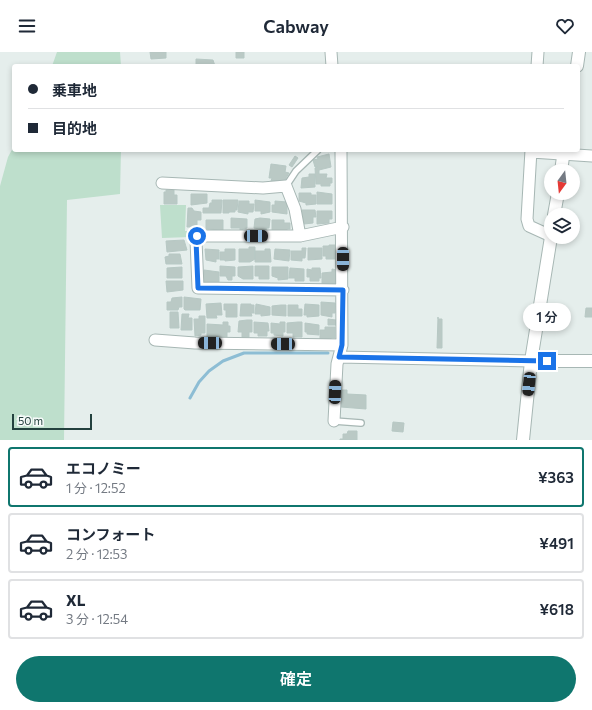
<!DOCTYPE html>
<html lang="ja">
<meta charset="utf-8">
<style>
:root{--surface:#fff;--page:#f2f2f3;--text:#1f2937;--muted:#747a83;--line:#e0e1e3;--accent:#0f766e}
body{margin:0;font-family:Commissioner,"Noto Sans JP",sans-serif;background:var(--page);color:var(--text);height:100vh;display:flex;flex-direction:column;font-size:15px;white-space:nowrap}
*{box-sizing:border-box;margin:0}
p{font-size:13px;color:var(--muted)}
.icon{flex:none;width:22px;height:22px;fill:none;stroke:currentColor;stroke-width:2;stroke-linecap:round;stroke-linejoin:round}
.map{position:relative;height:388px;overflow:hidden}
.panel{display:flex;flex-direction:column;background:var(--surface);flex:1}
.panel>*{flex:none}
.top-card{position:absolute;left:12px;top:12px;width:568px;height:88px;border-radius:4px;box-shadow:0 2px 6px #0003;display:grid;align-content:center;height:88px;padding:0 16px;background:var(--surface)}
.needle{width:26px;rotate:195deg}
.tools{position:absolute;left:544px;top:112px;display:grid;gap:8px}
.tools a{display:grid;place-items:center;width:36px;height:36px;border-radius:50%;background:var(--surface);box-shadow:0 2px 6px #0003;font-size:20px}
.scale{position:absolute;left:12px;bottom:10px;width:80px;box-sizing:border-box;padding-left:4px;border:2px solid #23413e;border-top:0;font-size:11px;line-height:14px;white-space:nowrap;color:#23413e;-webkit-text-stroke:3px #f6faf9;paint-order:stroke}
.end{position:absolute;width:18px;height:18px;margin:-9px;border:5px solid #1a73e8;background:#fff;box-shadow:0 0 0 2px #fff}
.from{border-radius:50%}
.bubble{position:absolute;height:28px;border-radius:14px;background:var(--surface);box-shadow:0 2px 6px #0003;font-size:13px;font-weight:600;line-height:28px;text-align:center}
.car{position:absolute;width:12px;height:24px;margin:-12px -6px;border-radius:5px;box-shadow:0 0 3px 1px #0007;background:linear-gradient(#222 24%,#8ab4d8 0 40%,#222 0 76%,#8ab4d8 0 86%,#222 0)}
.top-card b{display:flex;align-items:center;gap:14px;height:38px;font-size:15px}
.top-card b+b{border-top:1px solid var(--line)}
.top-card i{width:10px;height:10px;background:var(--text)}
ul{padding:7px 0 0;list-style:none}
li{display:flex;align-items:center;gap:12px;height:60px;margin:0 8px 6px;padding:0 8px;border:2px solid var(--line);border-radius:4px}
li div{flex:1}
li b{display:block;font-size:15px}
li em{font-style:normal;font-weight:600}
li.on{border-color:var(--accent)}
li>.icon{width:36px;height:36px;stroke-width:1.5}
.cta{display:flex;gap:8px;margin-top:auto;padding:8px 16px}
.cta a{flex:1;height:46px;border-radius:24px;background:var(--accent);color:#fff;font-size:16px;font-weight:600;line-height:46px;text-align:center}
header{display:flex;justify-content:space-between;align-items:center;height:52px;padding:0 16px;background:var(--surface);font-size:18px;font-weight:600}
.map>svg:first-child{display:block}
</style>
<header><svg class="icon" aria-label="menu" viewBox="0 0 24 24"><path d="M4 6h16M4 12h16M4 18h16"/></svg>Cabway<svg class="icon" aria-label="heart" viewBox="0 0 24 24"><path d="M12 20l-8-8c-3-5 5-10 8-4 3-6 11-1 8 4z"/></svg></header>
<div class="map">
<svg width="592" height="388" viewBox="0 0 592 388">
<rect width="100%" height="100%" fill="#e5eeec"/>
<path fill="#bedfcc" d="M57,0h63l1,14h-69z
M14,94v4h107l-1,44 -53,6 -3,240h-64v-254l8,-29z
M160,153h26l-1,26h6v6l-29,1z"/>
<g fill="none" stroke-linecap="round" stroke-linejoin="round">
<path stroke="#8dbdd4" stroke-width="3" d="M190,346l9,-16 10,-11 14,-10 21,-8h84"/>
</g>
<path fill="#bac9c5" stroke="#b7c8c4" d="M150,0h16v6l-15,1z
M236,0h8v6h-8z
M196,7l17,1 2,6h-19z
M329,102l2,13 -12,3v4h8l-1,4h6v5h-2v3h-9v-2h-5l-1,-16 3,-1h-3l-2,-7 5,-1 -1,-2z
M295,104l3,2 -6,9 -3,-2z
M271,112l15,2 -1,6 4,1 -5,8 -9,1 1,-1h-5l1,-3h-3z
M309,122h6v13l-14,1 1,-10 7,-1z
M166,138h8v5h3v9h-13v-12h2z
M317,140l15,2v10h-15z
M299,141h12v2h5v9l-10,1v-2l-7,-2z
M191,142h16v9l-16,2z
M212,148h10l-1,13h-18v-5h6l1,-5h2z
M223,148h15l-1,10h-2v2h-6v1h-6z
M255,148l15,2v10l-9,2v-3h-6z
M239,149h10v3h5l-1,8h-5v2l-10,-2z
M275,149l12,1v12l-15,-2v-7h3z
M188,156h4l2,3 7,1v8h-4v5h-3v2h-7z
M302,158h13l1,7h-3v6l-9,1v-3l-2,1z
M317,159h15v8h-3v4l-12,1z
M231,166l16,1v9l-7,2v-2h-9z
M260,166l10,1 -1,9h-2l-1,2 -12,-2 1,-9z
M206,168h17v10l-17,-1z
M272,168h12v3h6v6h-3v2h-15z
M184,188l3,10 -20,2 -1,-11z
M329,193h7l1,14h-11v-3h-3v-10h6z
M249,195h6v12l-5,3h-11v-13h10z
M302,196h4l-1,10h-3v3l-11,-1v-9h11z
M308,196h14v11l-14,1z
M205,197l14,1v9h-3v3l-10,-2z
M225,197h10v11l-10,1v-1h-5v-8h5z
M265,197h5l1,13h-16v-11h10z
M275,197l15,1 -1,11 -15,-2z
M169,202h11l2,10h-16l-1,-7 4,-1z
M220,214l15,1v9h-3v4h-4l-2,-4h-6z
M253,214v13h-10l-5,-3v-9z
M255,214h14v13h-10v-3h-4z
M182,215v11h-15v-10z
M272,215h16v12l-10,1v-2l-6,-2z
M290,216l14,1v12h-9v-3h-6z
M312,216h8l1,10h-2v3h-9v-4h-3v-8l5,1z
M332,217l5,1v12h-2v2h-13v-11l10,-1z
M204,218l15,2v11h-8l-8,-2z
M166,229h17v9l-16,2z
M182,245v10h-3l-1,3h-11v-8h4l1,-4z
M184,245l17,2 -1,11h-15l-1,-1z
M321,250l14,1v10h-3v4l-11,-2z
M221,251l1,12h-6l1,3h-10l-1,-14z
M224,252h13v13h-11v-7h-2z
M241,252h10v1h3v8h-3l1,3h-12z
M256,252l14,3v8l-9,1v-2h-6z
M305,252l14,1v11l-12,1v-2h-3z
M281,253h5v11l-14,-1v-9z
M288,253h10v4h4v7h-14z
M586,256h6v9h-7z
M170,260h8l1,16h-9z
M182,262h7l-1,4h4v12h-11z
M199,264h6v17h-4v2l-6,1 -1,-17h5z
M438,265v2h4v29h-5z
M328,267l8,1v5h-8z
M247,268h5v12h-3v5h-7v-5h-4l1,-11z
M223,270h5v4h2v6h-3v6l-20,2v-16l16,1z
M254,270l14,1 1,8h-2v5h-9v-3h-4z
M280,270h5v10h-2v4l-9,-1v-2h-3v-10l9,1z
M298,270h4v15h-9v-4h-6v-10z
M305,271l14,2v10l-12,-1v-2h-2z
M325,275h10v11h-4v3l-11,-2v-9h5z
M342,338h5v4l19,1v14l-25,-2z
M393,370l11,1 -1,9 -11,-1z
M348,379h9v9h-17v-1h3v-5h4z"/>
<g fill="none" stroke-linecap="round" stroke-linejoin="round">
<g stroke="#a7b7b4" stroke-width="8">
<path id="service" d="M286,134l10,-15 22,-21
M334,369l27,2"/>
</g>
<g stroke="#a7b7b4" stroke-width="13">
<path id="minor" d="M331,0l1,14
M537,14l1,-14
M531,98l-4,69 2,7 22,10
M531,100l61,4
M162,131l101,5 23,-2 9,23 5,27
M343,175l-43,9h-103l-1,4 2,48 145,2
M155,288l40,3 147,2
M339,305l192,4
M334,369l3,-57 5,-19 -1,-195"/>
</g>
<g stroke="#a7b7b4" stroke-width="14">
<path id="tertiary" d="M577,14l2,-14
M561,119l3,-21
M554,163l4,-22
M531,309h61
M523,388l8,-79 20,-124"/>
</g>
<use href="#service" stroke="#fff" stroke-width="5.5"/>
<use href="#minor" stroke="#fff" stroke-width="11"/>
<use href="#tertiary" stroke="#fff" stroke-width="12"/>
</g>
<g fill="none" stroke-linecap="round" stroke-linejoin="round">
<path stroke="#1a73e8" stroke-width="5" d="M197,184l-1,4 2,48 145,2 -1,55 -3,12 208,4"/>
</g>
</svg>
<div class="tools">
<a><svg class="needle" viewBox="-14 -14 28 28"><path d="M0-13l5 13h-10z" fill="#e53935"/><path d="M0 13l5-13h-10z" fill="#747a83"/></svg></a>
<a><svg class="icon" aria-label="layers" viewBox="0 0 24 24"><path d="M12 4l9 5-9 5-9-5zM3 14l9 5 9-5"/></svg></a>
</div>
<div class="scale">50 m</div>
<i class="end from" style="left:197px;top:184px"></i>
<i class="end" style="left:547px;top:309px"></i>
<div class="bubble" style="left:523px;top:251px;width:48px">1 分</div>
<i class="car" style="left:256px;top:184px;rotate:90deg"></i>
<i class="car" style="left:343px;top:207px;rotate:180deg"></i>
<i class="car" style="left:210px;top:291px;rotate:270deg"></i>
<i class="car" style="left:283px;top:292px;rotate:271deg"></i>
<i class="car" style="left:529px;top:332px;rotate:186deg"></i>
<i class="car" style="left:335px;top:340px;rotate:2deg"></i>
<div class="top-card">
<b><i class="from"></i>乗車地</b>
<b><i></i>目的地</b>
</div>
</div>
<section class="panel">
<ul>
<li class="on"><svg class="icon" aria-label="car" viewBox="0 0 24 24"><path d="M5 17H2v-5l4-1 3-4h7l3 4 3 1v5h-3M9 17h6M6 11h13"/><circle cx="7" cy="17" r="2"/><circle cx="17" cy="17" r="2"/></svg><div><b>エコノミー</b><p>1 分 · 12:52</p></div><em>¥363</em></li>
<li><svg class="icon" aria-label="car" viewBox="0 0 24 24"><path d="M5 17H2v-5l4-1 3-4h7l3 4 3 1v5h-3M9 17h6M6 11h13"/><circle cx="7" cy="17" r="2"/><circle cx="17" cy="17" r="2"/></svg><div><b>コンフォート</b><p>2 分 · 12:53</p></div><em>¥491</em></li>
<li><svg class="icon" aria-label="car" viewBox="0 0 24 24"><path d="M5 17H2v-5l4-1 3-4h7l3 4 3 1v5h-3M9 17h6M6 11h13"/><circle cx="7" cy="17" r="2"/><circle cx="17" cy="17" r="2"/></svg><div><b>XL</b><p>3 分 · 12:54</p></div><em>¥618</em></li>
</ul>
<div class="cta"><a>確定</a></div>
</section>
